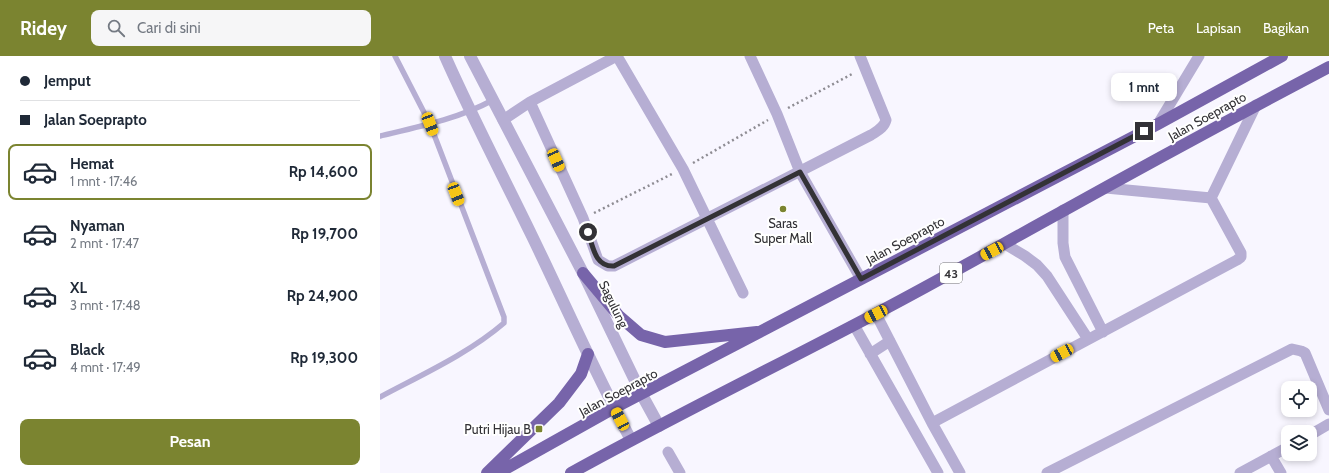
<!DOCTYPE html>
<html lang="id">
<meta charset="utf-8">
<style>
:root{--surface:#fff;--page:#f6f6f7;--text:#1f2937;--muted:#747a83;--line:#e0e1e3;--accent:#7b8430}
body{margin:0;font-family:Cabin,sans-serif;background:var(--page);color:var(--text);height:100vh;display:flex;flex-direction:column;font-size:15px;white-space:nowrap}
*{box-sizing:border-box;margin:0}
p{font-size:13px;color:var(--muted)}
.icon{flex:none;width:22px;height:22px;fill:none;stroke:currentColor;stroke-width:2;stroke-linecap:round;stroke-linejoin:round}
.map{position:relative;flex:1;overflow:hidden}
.panel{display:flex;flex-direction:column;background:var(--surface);width:380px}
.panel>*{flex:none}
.banner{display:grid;align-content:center;height:88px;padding:0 20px;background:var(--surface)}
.fabs{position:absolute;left:901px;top:325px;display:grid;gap:8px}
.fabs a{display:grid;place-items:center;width:36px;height:36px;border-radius:8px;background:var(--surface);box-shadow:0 2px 6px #0003;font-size:20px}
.end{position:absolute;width:18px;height:18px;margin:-9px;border:5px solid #333236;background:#fff;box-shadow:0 0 0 2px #fff}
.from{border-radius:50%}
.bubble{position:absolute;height:28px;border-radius:8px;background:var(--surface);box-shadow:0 2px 6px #0003;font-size:13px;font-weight:700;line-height:28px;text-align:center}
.car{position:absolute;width:12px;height:24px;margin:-12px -6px;border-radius:5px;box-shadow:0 0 3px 1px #0007;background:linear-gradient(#f5c518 24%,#345 0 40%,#f5c518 0 76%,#345 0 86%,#f5c518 0)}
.banner b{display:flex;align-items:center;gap:14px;height:38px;font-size:15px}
.banner b+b{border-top:1px solid var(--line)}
.banner i{width:10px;height:10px;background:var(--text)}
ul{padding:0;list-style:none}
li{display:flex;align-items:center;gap:12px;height:56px;margin:0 8px 6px;padding:0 12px;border:2px solid transparent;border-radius:8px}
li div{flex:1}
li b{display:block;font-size:15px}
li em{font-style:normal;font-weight:700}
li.current{border-color:var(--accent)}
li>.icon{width:36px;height:36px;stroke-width:1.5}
.primary-button{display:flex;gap:8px;margin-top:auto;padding:8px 20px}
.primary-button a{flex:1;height:46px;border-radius:8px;background:var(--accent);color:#fff;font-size:16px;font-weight:700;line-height:46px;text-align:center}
header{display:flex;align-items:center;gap:24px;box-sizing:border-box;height:56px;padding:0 20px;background:var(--accent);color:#fff}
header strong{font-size:19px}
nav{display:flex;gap:22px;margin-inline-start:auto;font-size:14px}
.search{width:280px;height:36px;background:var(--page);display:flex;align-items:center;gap:10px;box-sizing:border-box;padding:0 14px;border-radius:8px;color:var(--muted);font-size:15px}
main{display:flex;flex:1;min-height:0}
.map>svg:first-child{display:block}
</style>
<header>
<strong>Ridey</strong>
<div class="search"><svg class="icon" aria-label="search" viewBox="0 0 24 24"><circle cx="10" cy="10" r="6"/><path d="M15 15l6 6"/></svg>Cari di sini</div>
<nav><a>Peta</a><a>Lapisan</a><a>Bagikan</a></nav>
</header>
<main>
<section class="panel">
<div class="banner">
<b><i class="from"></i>Jemput</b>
<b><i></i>Jalan Soeprapto</b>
</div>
<ul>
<li class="current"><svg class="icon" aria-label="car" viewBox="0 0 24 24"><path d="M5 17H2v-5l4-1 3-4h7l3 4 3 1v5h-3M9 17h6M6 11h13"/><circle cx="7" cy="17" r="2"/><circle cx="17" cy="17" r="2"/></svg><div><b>Hemat</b><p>1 mnt · 17:46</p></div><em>Rp 14,600</em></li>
<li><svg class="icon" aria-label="car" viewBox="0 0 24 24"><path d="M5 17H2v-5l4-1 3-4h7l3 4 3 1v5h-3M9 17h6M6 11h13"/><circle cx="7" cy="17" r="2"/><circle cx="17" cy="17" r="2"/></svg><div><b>Nyaman</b><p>2 mnt · 17:47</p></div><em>Rp 19,700</em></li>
<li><svg class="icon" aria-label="car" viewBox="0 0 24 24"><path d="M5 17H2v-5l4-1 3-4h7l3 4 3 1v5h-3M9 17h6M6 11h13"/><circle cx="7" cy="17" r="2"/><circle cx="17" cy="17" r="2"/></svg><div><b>XL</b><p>3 mnt · 17:48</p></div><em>Rp 24,900</em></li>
<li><svg class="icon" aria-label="car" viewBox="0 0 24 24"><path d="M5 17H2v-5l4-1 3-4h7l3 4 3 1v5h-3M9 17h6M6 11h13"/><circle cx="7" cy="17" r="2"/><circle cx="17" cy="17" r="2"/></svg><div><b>Black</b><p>4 mnt · 17:49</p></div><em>Rp 19,300</em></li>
</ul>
<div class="primary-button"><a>Pesan</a></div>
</section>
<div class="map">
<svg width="949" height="417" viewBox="0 0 949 417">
<rect width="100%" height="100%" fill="#f8f6ff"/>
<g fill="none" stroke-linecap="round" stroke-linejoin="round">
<path stroke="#8e8c93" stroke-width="2.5" stroke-dasharray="2 3" stroke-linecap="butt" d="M408,52l66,-35
M313,107l75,-43
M214,157l78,-39"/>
<path stroke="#b6aed3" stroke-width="5.5" d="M0,80c38,-9 78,-17 113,-36
M0,341c41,-22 88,-43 124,-74v-6l-74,-193 -35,-68"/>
<path stroke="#b6aed3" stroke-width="11" d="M237,0l66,113 60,124
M370,0l27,58 23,58 61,107
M150,46l53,116 15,42 10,6h6l257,-131c6,-4 13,-7 15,-15l-26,-64
M123,64l27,-18 87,-46
M778,68l41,-68
M726,132l105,10
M831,142l45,-93
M683,154v33l2,14 38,75
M625,188l20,12 12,9 10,11 41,63
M496,258l56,109 28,50
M474,269l84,148
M490,298l20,-13
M552,367l305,-163 4,-3v-4l-30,-55
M930,379l19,-11
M288,396l12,21
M891,400l10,17
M667,417l245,-124 9,2 4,2 24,57
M860,417l48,-26"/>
<path stroke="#b6aed3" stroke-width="12" d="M65,0c27,61 58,120 87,180 33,68 63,137 99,204
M90,0l113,217 59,122 17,31"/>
<path stroke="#7764aa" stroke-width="12" d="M203,217l36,43 22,19 24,7 92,-10
M107,417l72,-70 22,-29 7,-20
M118,417l116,-65 544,-284 124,-68
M191,417c101,-56 204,-106 306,-160 63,-33 124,-68 186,-102 88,-49 177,-97 266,-144"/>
</g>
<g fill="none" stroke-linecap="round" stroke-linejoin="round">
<path stroke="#333236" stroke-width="5" d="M208,176c5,15 7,35 26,34l186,-94 61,107 283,-148"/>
</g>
<g fill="#7b8430" stroke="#fff" stroke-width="1.5">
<circle cx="403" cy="153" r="4"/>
<rect x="155" y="369" width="8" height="8" rx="2"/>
</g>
<g text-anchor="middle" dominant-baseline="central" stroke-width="4" stroke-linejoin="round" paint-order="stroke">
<rect fill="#fff" stroke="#707072" stroke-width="1" x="560" y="207" width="22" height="20" rx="3"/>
<g font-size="12" font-weight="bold" fill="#333236">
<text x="571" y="217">43</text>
</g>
<g font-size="13" fill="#333236" stroke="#fff">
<text transform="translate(827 60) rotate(-29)">Jalan Soeprapto</text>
<text transform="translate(525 184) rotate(-28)">Jalan Soeprapto</text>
<text transform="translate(234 248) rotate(64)">Sagulung</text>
<text transform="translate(238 336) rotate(-28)">Jalan Soeprapto</text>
</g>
<g font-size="13" fill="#333236" stroke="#fff">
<text x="403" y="167">Saras<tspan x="403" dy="15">Super Mall</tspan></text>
<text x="151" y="373" text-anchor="end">Putri Hijau B</text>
</g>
</g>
</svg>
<div class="fabs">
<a><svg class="icon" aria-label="locate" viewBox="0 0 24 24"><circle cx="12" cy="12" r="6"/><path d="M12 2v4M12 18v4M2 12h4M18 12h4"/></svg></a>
<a><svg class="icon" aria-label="layers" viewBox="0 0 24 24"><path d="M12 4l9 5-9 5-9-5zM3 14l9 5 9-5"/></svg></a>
</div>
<i class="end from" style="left:208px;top:176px"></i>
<i class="end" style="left:764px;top:75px"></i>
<div class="bubble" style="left:731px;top:17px;width:66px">1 mnt</div>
<i class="car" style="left:50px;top:68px;rotate:159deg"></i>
<i class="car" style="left:176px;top:104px;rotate:156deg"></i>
<i class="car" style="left:76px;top:138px;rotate:159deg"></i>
<i class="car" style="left:612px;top:195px;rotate:242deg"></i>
<i class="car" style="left:496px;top:258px;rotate:243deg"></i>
<i class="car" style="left:682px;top:297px;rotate:242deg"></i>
<i class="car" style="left:240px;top:363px;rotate:332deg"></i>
</div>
</main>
